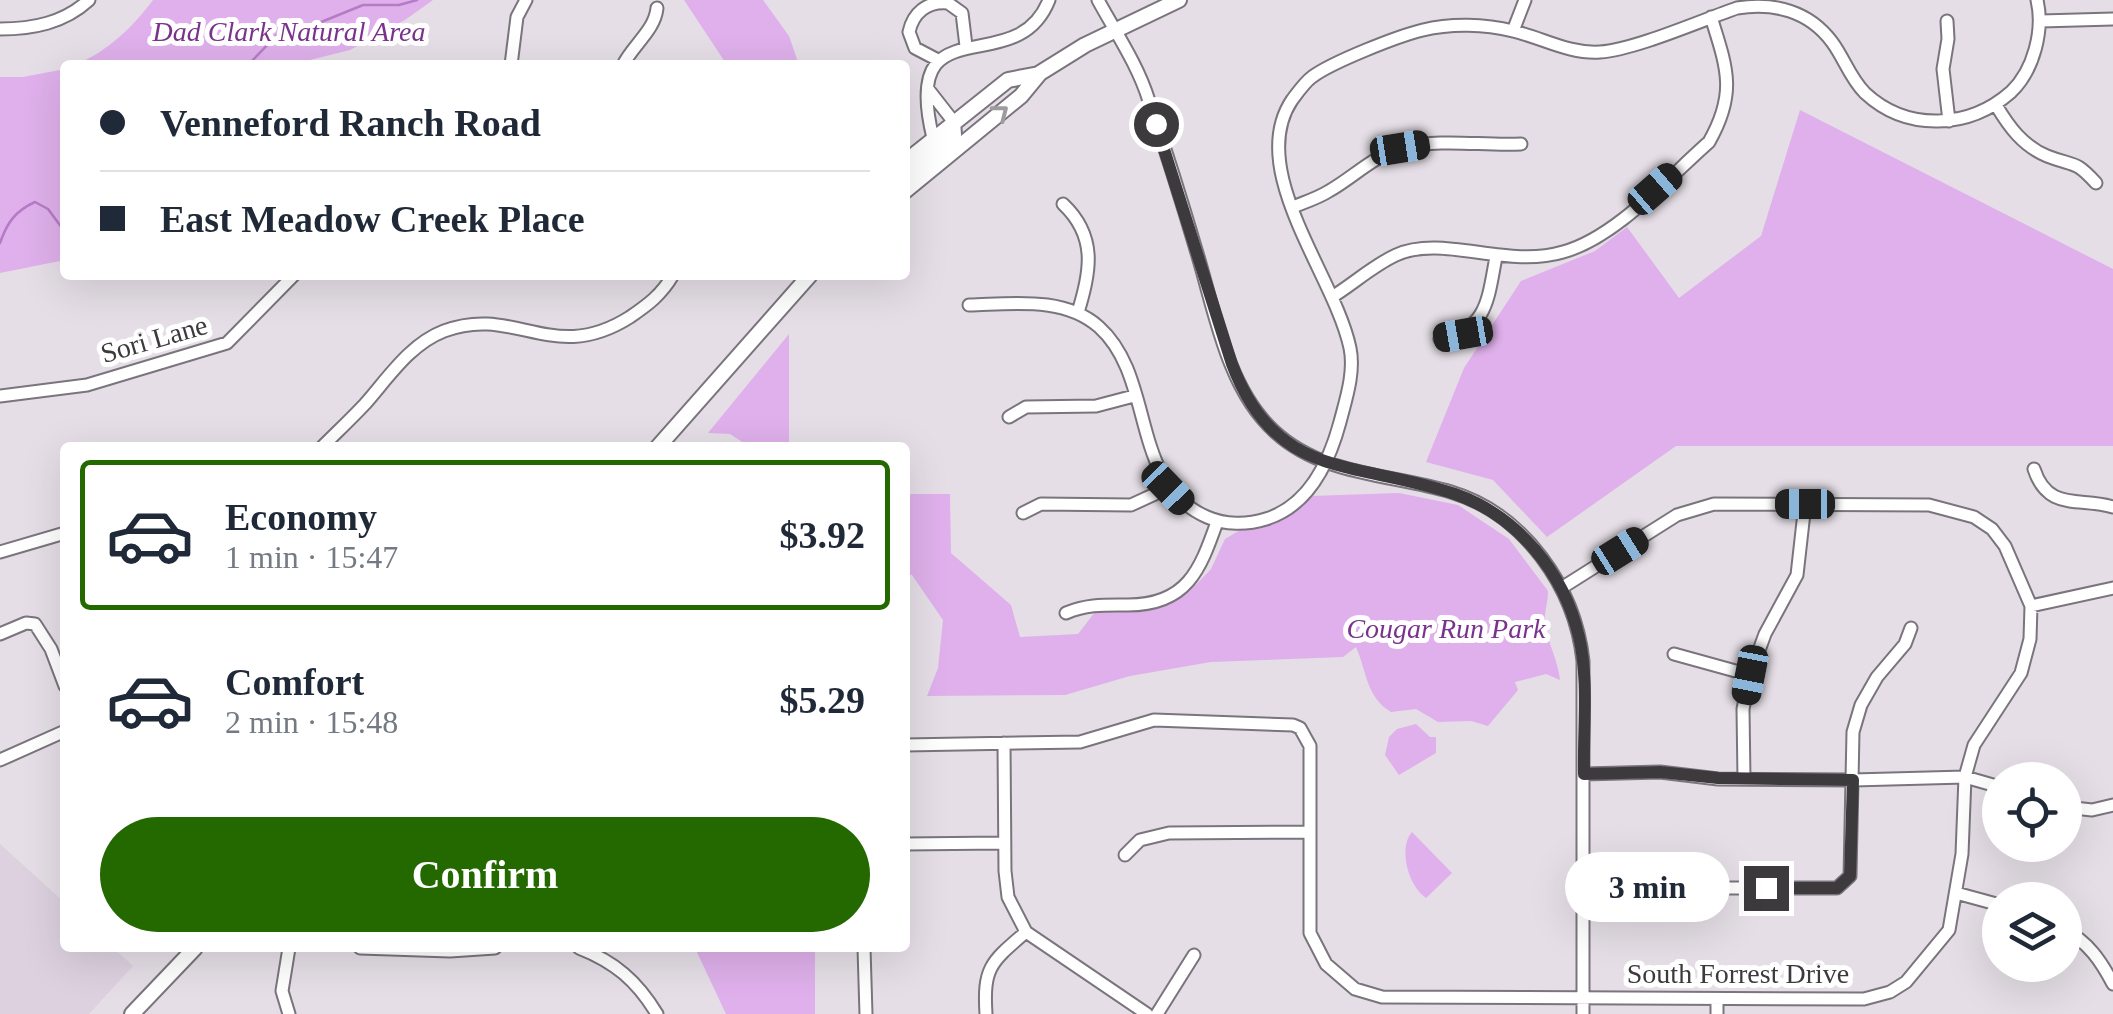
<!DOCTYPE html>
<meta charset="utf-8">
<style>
:root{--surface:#fff;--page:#f2f2f3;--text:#1f2937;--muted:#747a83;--line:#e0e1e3;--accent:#236900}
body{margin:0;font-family:"Times New Roman",serif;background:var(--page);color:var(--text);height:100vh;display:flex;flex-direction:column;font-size:38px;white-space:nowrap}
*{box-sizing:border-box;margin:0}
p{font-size:32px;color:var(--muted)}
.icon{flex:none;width:55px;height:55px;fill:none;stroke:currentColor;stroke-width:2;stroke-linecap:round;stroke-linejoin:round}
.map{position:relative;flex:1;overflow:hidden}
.sheet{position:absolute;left:60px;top:442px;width:850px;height:510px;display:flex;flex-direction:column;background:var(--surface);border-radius:10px;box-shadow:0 10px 40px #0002}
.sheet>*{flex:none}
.guide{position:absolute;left:60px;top:60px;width:850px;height:220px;border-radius:10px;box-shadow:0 10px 40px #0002;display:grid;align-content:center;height:220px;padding:0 40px;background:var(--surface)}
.buttons{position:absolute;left:1982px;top:762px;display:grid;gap:20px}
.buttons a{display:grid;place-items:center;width:100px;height:100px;border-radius:50%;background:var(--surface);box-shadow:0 10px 40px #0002;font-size:50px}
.end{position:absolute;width:45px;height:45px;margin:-22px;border:12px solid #3d3a3e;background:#fff;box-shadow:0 0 0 5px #fff}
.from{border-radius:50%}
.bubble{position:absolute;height:70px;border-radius:35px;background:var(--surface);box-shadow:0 10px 40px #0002;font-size:32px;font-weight:600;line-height:70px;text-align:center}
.car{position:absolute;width:30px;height:60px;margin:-30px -15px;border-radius:12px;box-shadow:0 0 8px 2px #0007;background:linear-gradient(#222 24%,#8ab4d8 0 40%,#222 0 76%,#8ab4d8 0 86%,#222 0)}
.guide b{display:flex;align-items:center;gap:35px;height:95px;font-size:38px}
.guide b+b{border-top:2px solid var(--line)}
.guide i{width:25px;height:25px;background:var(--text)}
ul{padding:18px 0 0;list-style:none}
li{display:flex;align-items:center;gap:30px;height:150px;margin:0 20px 15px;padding:0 20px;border:5px solid transparent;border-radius:10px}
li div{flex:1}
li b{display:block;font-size:38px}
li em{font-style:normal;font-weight:600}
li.active{border-color:var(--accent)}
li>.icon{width:90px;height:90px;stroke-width:1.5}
.button{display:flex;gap:20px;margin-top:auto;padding:20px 40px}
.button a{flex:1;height:115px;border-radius:60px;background:var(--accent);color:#fff;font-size:40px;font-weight:600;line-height:115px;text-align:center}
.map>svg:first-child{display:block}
</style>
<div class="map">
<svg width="2113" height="1014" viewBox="0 0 2113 1014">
<rect width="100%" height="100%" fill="#e5dee6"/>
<path fill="#ddd1e0" d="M0,844l65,59v45h48l20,18 -44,48h-89z"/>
<path fill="#dfb0eb" d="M153,0h280l-28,20 -55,30 -60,15h-215c33,-14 57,-37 78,-65z
M684,0h79l26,36 10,29h-72z
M65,69v191l-65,13v-196h23z
M1800,110l313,159v177h-437l-129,91 -54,-57 -67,-18 38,-94 57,-87 74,-30 32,-24 52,71 82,-62z
M789,334v113h-39l-20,-13 -22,-1z
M1399,493l59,12 51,34 39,52c0,12 -4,21 -3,33 3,20 13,36 15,56l-14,-6 -31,8 3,8 -30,36 -17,-5 -33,1 -22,-13 -25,3c-25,-15 -24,-40 -35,-65l-13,10 -132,5 -81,14 -65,19 -138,1 11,-28 5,-48 -31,-45 -7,-1v-80h45l1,59 60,52 9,32 58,-3 17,-22 50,-1 42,-17 24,-25 14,-30 25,-15 34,-11 27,-17z
M1416,724l14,13h6v16l-37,22 -14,-20 4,-18 8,-8z
M1412,832l40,41 -26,25c-18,-12 -28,-50 -14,-66z
M695,948h120v66h-89z"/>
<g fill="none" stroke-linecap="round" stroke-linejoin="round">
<path stroke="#b67bc5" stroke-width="2.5" d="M248,65l29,-30 27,-6 59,-24h36l18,-5
M0,243c7,-20 15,-32 35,-41l13,7 17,23"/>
<g stroke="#7a747c" stroke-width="15">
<path id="minor" d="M1098,0c18,33 40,65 51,101 17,50 33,101 48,152 18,59 30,135 77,178 48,45 117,43 177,61 73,22 124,95 132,169v353
M1947,21l1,18 -5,30 6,52
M2041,21l72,-2
M0,29c33,0 64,-6 89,-29
M1513,31l12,-31
M936,59l-21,-11 -6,-16c4,-19 18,-31 39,-29l14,10 4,33
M511,65l6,-48 9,-17
M623,65c10,-20 32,-35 34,-57
M928,89l25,32
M1996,105c13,22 27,41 51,51 28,11 27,3 49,27
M933,138c-34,-138 83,-54 116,-138
M1063,204c34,32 28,67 15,108
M1293,207c12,-5 25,-9 36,-16 25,-14 45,-36 74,-43 40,-10 77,-2 118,-4
M1332,297c21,-13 42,-32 64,-42 47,-21 110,14 167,-3 52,-14 105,-74 146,-110 28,-49 18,-74 2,-125
M969,305c43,-1 95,-9 130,22 57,51 30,156 108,190 18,8 40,8 59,2 42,-13 63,-56 74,-97 6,-23 15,-50 10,-74 -15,-72 -105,-178 -58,-248 6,-8 13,-18 20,-23 20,-15 86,-41 111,-47 28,-7 62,-6 90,1 30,7 56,23 87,21 34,-2 102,-32 137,-44 37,-6 72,3 95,34 12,16 18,36 33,51 42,39 104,36 146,-1 23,-22 33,-62 26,-92
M1440,339c48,-9 48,-41 56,-82
M0,396l87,-11 140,-42 67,-68
M1009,417l17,-10 70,-1 38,-10
M321,448c15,-15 30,-29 44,-44 23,-26 45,-60 79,-73 71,-27 109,35 186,-14 19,-13 31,-22 43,-42
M2034,469c14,43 46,28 79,38
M1023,513l18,-9 90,1 37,-17
M0,552l65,-19
M2031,606l82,-18
M1066,613c21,-9 39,-8 62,-8 59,0 72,-35 89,-83
M0,634l26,-11 9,1 16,25 14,37
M1674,654l76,21
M1004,743l1,128 3,26 18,35 121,82
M905,745l175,-3 74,-22 139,5 7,3 10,18v187l16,31 29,25 27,8 482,2 26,-7 16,-10 43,-52 13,-76 3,-77 9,-32 47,-72 9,-34 1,-33 -26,-60 -13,-17 -18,-12 -45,-12 -215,-1 -37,11 -114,72
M0,760l65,-29
M1584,774l76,-2 58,7 135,1 112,-3 35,10
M1744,779l-1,-70 7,-34 15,-41 32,-59 8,-71
M2065,807l27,3 21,-5
M905,844l97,-1
M1125,855l15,-15 29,-7 140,-1
M1660,888h177l13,-12 3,-144 8,-27 16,-28 28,-33 6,-16
M1956,893l44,12
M2065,930c23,12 36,31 48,54
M289,948l-7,43 7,23
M360,948l90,3 45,-3
M579,948c36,14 58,33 78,66
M864,948l2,66
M986,1014c-3,-47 5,-52 40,-82
M1157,1014l37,-59
M1717,1014v-15"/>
</g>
<g stroke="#7a747c" stroke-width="18">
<path id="major" d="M905,162l103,-82 31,-6
M905,177l49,-42 -1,-14
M905,191l116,-95 19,-23 45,-28 94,-45
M657,448l153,-173
M132,1014l63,-66"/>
</g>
<use href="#minor" stroke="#fff" stroke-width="11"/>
<use href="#major" stroke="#fff" stroke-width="14"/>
</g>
<defs><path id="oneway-chevron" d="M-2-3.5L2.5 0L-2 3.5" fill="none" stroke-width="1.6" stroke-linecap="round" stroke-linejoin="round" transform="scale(2.5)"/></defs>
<use stroke="#9e9c9e" href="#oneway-chevron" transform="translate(1001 112) rotate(-38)"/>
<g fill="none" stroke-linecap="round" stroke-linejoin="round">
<path stroke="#3d3a3e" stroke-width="12" d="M1156,124l76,240c44,118 125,96 223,130 63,22 109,79 124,143 10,42 4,93 5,137l76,-2 58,6 135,2 -3,96 -13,12h-71"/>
</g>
<g text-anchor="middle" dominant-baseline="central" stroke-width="10" stroke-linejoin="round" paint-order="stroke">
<g font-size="28" font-style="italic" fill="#7a338c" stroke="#fff">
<text x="289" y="31">Dad Clark Natural Area</text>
<text x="1446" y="628">Cougar Run Park</text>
</g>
<g font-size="28" fill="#3d3a3e" stroke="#fff">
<text transform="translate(154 339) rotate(-16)">Sori Lane</text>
<text x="1738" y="973">South Forrest Drive</text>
</g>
</g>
</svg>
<div class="buttons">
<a><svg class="icon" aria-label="locate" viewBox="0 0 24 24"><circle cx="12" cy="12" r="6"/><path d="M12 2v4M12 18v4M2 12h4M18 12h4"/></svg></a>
<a><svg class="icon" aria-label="layers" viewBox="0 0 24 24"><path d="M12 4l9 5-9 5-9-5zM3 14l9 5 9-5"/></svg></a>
</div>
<i class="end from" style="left:1156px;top:124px"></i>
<i class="end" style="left:1766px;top:888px"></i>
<div class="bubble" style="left:1565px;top:852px;width:165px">3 min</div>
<i class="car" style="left:1400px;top:148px;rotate:81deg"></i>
<i class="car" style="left:1655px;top:189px;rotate:49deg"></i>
<i class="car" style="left:1463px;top:334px;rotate:260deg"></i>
<i class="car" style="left:1168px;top:488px;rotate:136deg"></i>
<i class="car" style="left:1805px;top:504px;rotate:270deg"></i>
<i class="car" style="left:1620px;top:551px;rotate:58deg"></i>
<i class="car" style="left:1750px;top:675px;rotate:191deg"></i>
<div class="guide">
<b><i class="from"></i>Venneford Ranch Road</b>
<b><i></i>East Meadow Creek Place</b>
</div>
<section class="sheet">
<ul>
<li class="active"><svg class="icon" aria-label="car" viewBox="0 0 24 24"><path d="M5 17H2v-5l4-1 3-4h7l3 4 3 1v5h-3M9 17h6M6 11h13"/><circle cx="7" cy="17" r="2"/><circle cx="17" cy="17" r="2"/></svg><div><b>Economy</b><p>1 min · 15:47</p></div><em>$3.92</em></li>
<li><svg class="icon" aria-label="car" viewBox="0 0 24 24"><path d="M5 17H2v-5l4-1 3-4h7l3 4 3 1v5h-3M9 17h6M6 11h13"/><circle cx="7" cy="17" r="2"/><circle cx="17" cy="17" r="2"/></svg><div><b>Comfort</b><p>2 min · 15:48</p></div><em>$5.29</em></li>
</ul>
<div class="button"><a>Confirm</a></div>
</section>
</div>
